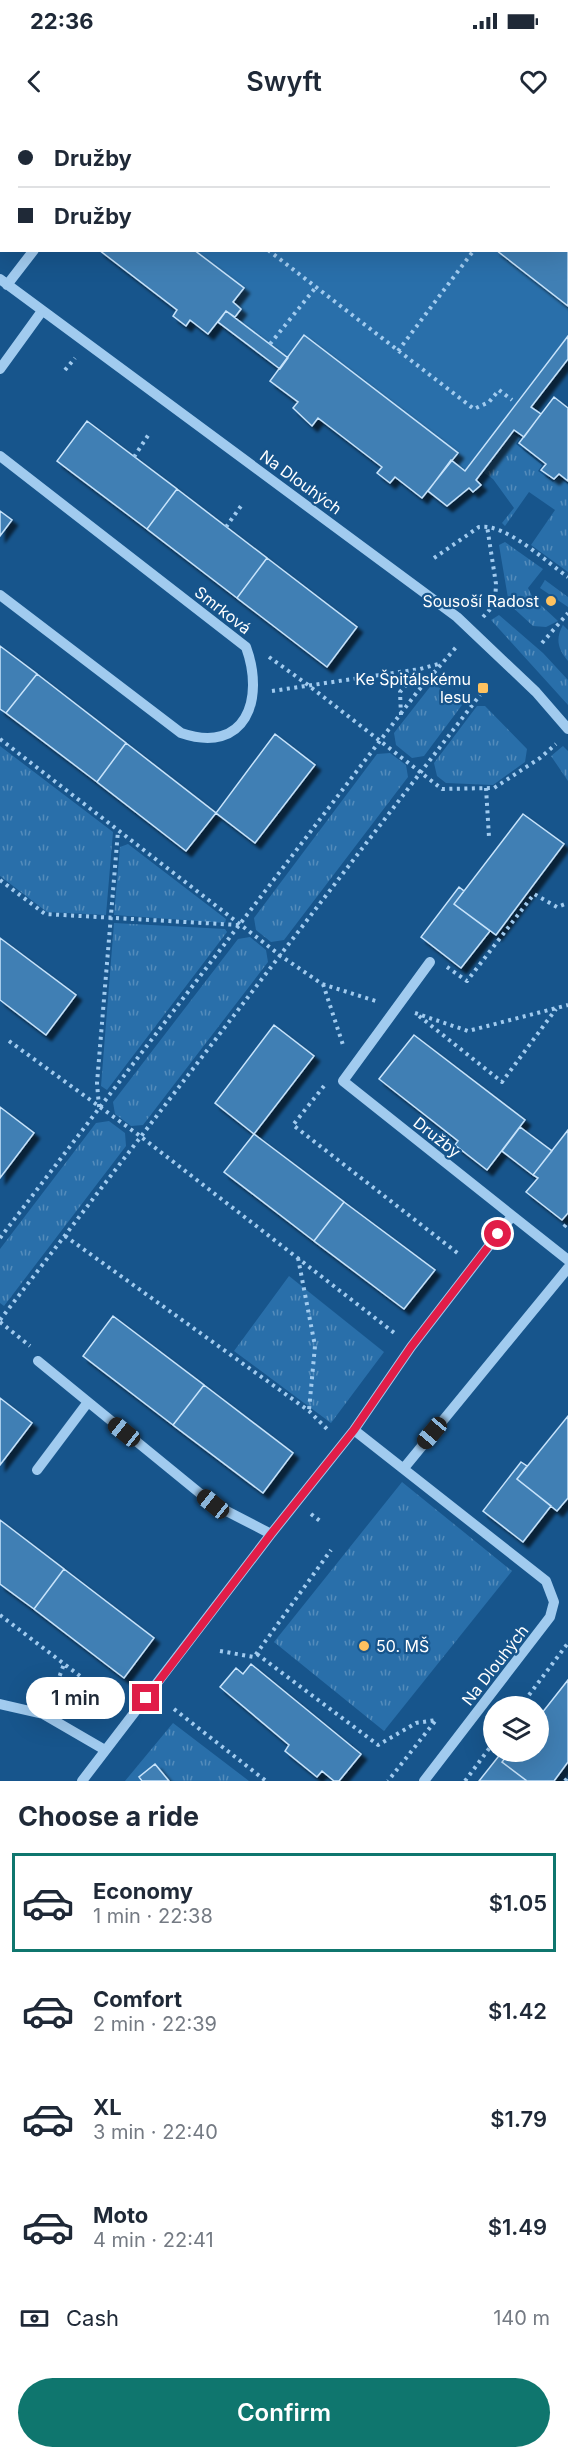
<!DOCTYPE html>
<meta charset="utf-8">
<style>
:root{--surface:#fff;--page:#f2f2f3;--text:#1f2937;--muted:#747a83;--line:#e0e1e3;--accent:#0f766e}
body{margin:0;font-family:Inter,sans-serif;background:var(--page);color:var(--text);height:100vh;display:flex;flex-direction:column;font-size:22px;white-space:nowrap}
*{box-sizing:border-box;margin:0}
p{font-size:20px;color:var(--muted)}
.icon{flex:none;width:33px;height:33px;fill:none;stroke:currentColor;stroke-width:2;stroke-linecap:round;stroke-linejoin:round}
.map{position:relative;height:1661px;overflow:hidden}
.sheet{display:flex;flex-direction:column;background:var(--surface);flex:1}
.sheet>*{flex:none}
.top-card{position:absolute;left:0px;top:0px;width:568px;height:132px;box-shadow:0 6px 24px #0002;display:grid;align-content:center;height:132px;padding:0 18px;background:var(--surface)}
.buttons{position:absolute;left:483px;top:1576px;display:grid;gap:12px}
.buttons a{display:grid;place-items:center;width:66px;height:66px;border-radius:50%;background:var(--surface);box-shadow:0 6px 24px #0002;font-size:30px}
.end{position:absolute;width:27px;height:27px;margin:-14px;border:8px solid #e11d48;background:#fff;box-shadow:0 0 0 3px #fff}
.from{border-radius:50%}
.bubble{position:absolute;height:42px;border-radius:21px;background:var(--surface);box-shadow:0 6px 24px #0002;font-size:20px;font-weight:600;line-height:42px;text-align:center}
.car{position:absolute;width:18px;height:36px;margin:-18px -9px;border-radius:8px;box-shadow:0 0 4px 2px #0007;background:linear-gradient(#222 24%,#8ab4d8 0 40%,#222 0 76%,#8ab4d8 0 86%,#222 0)}
.top-card b{display:flex;align-items:center;gap:21px;height:57px;font-size:22px}
.top-card b+b{border-top:2px solid var(--line)}
.top-card i{width:15px;height:15px;background:var(--text)}
ul{padding:0;list-style:none}
li{display:flex;align-items:center;gap:18px;height:99px;margin:0 12px 9px;padding:0 6px;border:3px solid transparent;border-radius:0px}
li div{flex:1}
li b{display:block;font-size:22px}
li em{font-style:normal;font-weight:600}
li.current{border-color:var(--accent)}
li>.icon{width:54px;height:54px;stroke-width:1.5}
h2{padding:0 18px;font-size:27px;line-height:72px}
.pay{display:flex;align-items:center;gap:15px;height:66px;padding:0 18px;font-size:22px}
.pay p{margin-inline-start:auto}
.primary-button{display:flex;gap:12px;margin-top:auto;padding:12px 18px}
.primary-button a{flex:1;height:69px;border-radius:36px;background:var(--accent);color:#fff;font-size:24px;font-weight:600;line-height:69px;text-align:center}
.status{display:flex;justify-content:space-between;align-items:center;height:42px;padding:0 30px;background:var(--surface);direction:ltr}
.status svg{height:16px;fill:currentColor}
header{display:flex;justify-content:space-between;align-items:center;height:78px;padding:0 18px;background:var(--surface);font-size:27px;font-weight:600}
.map>svg:first-child{display:block}
</style>
<div class="status"><b>22:36</b><svg viewBox="0 0 49 12"><path d="M0 12V9h3v3zM5 12V6h3v6zM10 12V3h3v9zM15 12V0h3v12zM26 1h20v11H26zM47 4h2v5h-2z"/></svg></div>
<header><svg class="icon" aria-label="back" viewBox="0 0 24 24"><path d="M15 5l-7 7 7 7"/></svg>Swyft<svg class="icon" aria-label="heart" viewBox="0 0 24 24"><path d="M12 20l-8-8c-3-5 5-10 8-4 3-6 11-1 8 4z"/></svg></header>
<div class="map">
<svg width="568" height="1661" viewBox="0 0 568 1661">
<defs>
<pattern id="grass-tufts" width="24" height="20" patternUnits="userSpaceOnUse" patternTransform="scale(1.5)"><rect width="24" height="20" fill="#296faa"/><path d="M3 7l-1-3M5 7V3M7 7l1-3M15 17l-1-3M17 17v-4M19 17l1-3" fill="none" stroke="#548cbb"/></pattern>
<pattern id="garden-furrows" width="10" height="10" patternUnits="userSpaceOnUse" patternTransform="scale(1.5)"><rect width="10" height="10" fill="#296faa"/><path d="M-1 1l2-2M0 10L10 0M9 11l2-2" fill="none" stroke="#548cbb"/></pattern>
<filter id="shadow"><feDropShadow dx="5.5" dy="5.5" stdDeviation="1.5" flood-color="#0009"/></filter>
</defs>
<rect width="100%" height="100%" fill="#17558c"/>
<path fill="url(#grass-tufts)" d="M513,314l7,4 -4,6 26,21 -4,6 15,11 5,-5 10,7v88l-37,-27 24,-35 -26,-18 -24,34 -3,-3 12,-15 -21,-29 -10,-7z
M505,422l38,27 -15,19 5,10 25,23 -12,6 -13,-1 -24,-22 -10,-59z
M545,460l23,17v10l-28,-19z
M499,495l44,38 25,27v25l-77,-85z
M563,505l5,5v31c-10,-12 -13,-22 -5,-36z
M433,563l29,22 -38,51 -12,2 -16,-13 -2,-12z
M477,586h8l42,43 -2,13 -32,23 -47,-2 -9,-7 -3,-13z
M0,626l113,86 -7,83 -59,-3 -47,-36z
M563,626l5,5v30l-17,-25z
M390,633l16,12 2,12 -124,163 -13,2 -15,-12 -2,-12 123,-164z
M128,724l98,75 -1,4 -111,-8 6,-68z
M114,803l111,6 2,3 -120,158 -6,-4z
M250,817l16,13 2,12 -125,163 -12,1 -16,-12 -2,-12 125,-163z
M109,1001l16,12 1,13 -122,160 -4,-3v-54l96,-126z
M289,1156l95,76 -53,71 -97,-72z
M402,1362l110,89 -128,160 -110,-89z
M173,1603l76,58h-80l-14,-17 -16,13 3,4h-17z"/>
<path fill="url(#garden-furrows)" d="M0,0h107l-105,2 -1,116z"/>
<path fill="#296faa" d="M107,0h461v73l-1,-71z
M194,131h302l72,55v30l-103,135 -177,-113 -62,-47z"/>
<path fill="#3f7fb4" stroke="#c7e3fb" stroke-width="1.5" filter="url(#shadow)" d="M0,32l2,2 -2,45z
M567,73h1v113l-72,-56h71z
M99,130h95l50,38 -11,14 8,7 -6,8 -9,-6 -18,23 -18,-14 -4,6 -13,-10 4,-6z
M226,191l62,47 -8,11 -62,-47z
M304,215l154,118 -36,45 -27,-21 -5,6 -13,-10 5,-6 -64,-49 -6,8 -19,-18 5,-6 -28,-21z
M568,216v23l-37,48 10,7 -17,23 -10,-7 -38,50 5,5 -8,7 -4,-4 -22,18 -19,-15 23,-31 14,11z
M554,277l14,11v73l-9,-7 -5,5 -13,-9 5,-6 -27,-21z
M87,301l90,68 -30,40 -90,-68z
M177,369l90,69 -30,40 -90,-69z
M0,391l12,9 -12,16z
M267,438l90,69 -30,40 -90,-69z
M0,526l37,28 -31,39 -6,-4z
M37,554l89,69 -29,39 -91,-69z
M275,614l40,31 -60,78 -39,-30z
M126,623l90,70 -30,38 -89,-69z
M523,694l41,30 -68,91 -42,-31z
M459,767l5,4 -10,13 36,27 -29,37 -40,-31z
M0,818l76,57 -30,40 -46,-35z
M274,905l40,31 -60,78 -39,-31z
M414,915l111,85 -38,50 -32,-25 3,-4 -79,-62z
M0,987l34,26 -34,45z
M520,1007l32,24 -19,24 -31,-24z
M568,1010v83l-6,7 -36,-28 12,-14 -5,-3z
M254,1014l90,68 -30,39 -90,-69z
M344,1082l91,68 -31,39 -90,-68z
M113,1196l91,69 -31,40 -90,-69z
M204,1265l89,68 -30,40 -90,-68z
M0,1278l32,25 -32,42z
M568,1296v82l-11,13 -40,-32z
M521,1342l6,4 -10,13 34,27 -28,36 -40,-31z
M0,1400l64,49 -30,40 -34,-25z
M64,1449l90,69 -30,40 -90,-69z
M251,1544l110,90 -22,27h-5l-12,-10 -5,6 -32,-26 4,-6 -69,-58 16,-19 7,6z
M568,1560v82l-14,19h-27l-25,-19 8,-10h28v-34z
M502,1632h8l-8,10 25,19h-48z
M155,1644l14,17h-27l-3,-4z"/>
<g fill="none" stroke-linecap="round" stroke-linejoin="round">
<path stroke="#a1cbef" stroke-width="4" stroke-dasharray="3 4.5" stroke-linecap="butt" d="M227,0l3,2
M192,2l1,-2
M268,130l206,159 15,-7 10,-12 13,10
M270,224l46,-57
M398,231l76,-101
M65,250l10,-12
M134,337l15,-23
M226,407l15,-21
M434,438l45,-31c27,-4 67,35 89,50
M483,497l12,-13 1,-20 -9,-58
M542,523l26,-30
M269,537l39,28 134,104 52,-1 46,-30 16,-14
M272,571l148,-22 22,-6
M401,595l-1,-23 19,-22
M0,619l281,217 41,28 57,18
M486,668l3,49
M0,760l45,34 193,11
M447,847l20,14 67,-87 23,13 11,-4
M323,864l21,64
M415,893l53,18 100,-26
M419,896l83,66 54,-73
M9,921l131,95 257,199
M324,966l-31,39 167,130
M99,987l-2,-24 21,-252
M564,1107l4,-5
M65,1116l244,175 21,21
M0,1118l418,-547 40,-46
M298,1138l17,88 -6,64
M0,1200l480,-625
M0,1202l30,24
M311,1394l9,7
M0,1495l118,90
M220,1531l34,6 77,-107
M257,1534l121,91 38,-22 20,-3 -48,61
M52,1577l12,-33
M520,1587l48,-64
M174,1589l92,72
M465,1661l29,-39
M565,1661l3,-4"/>
<path stroke="#a1cbef" stroke-width="10" d="M0,159l457,338 79,75 32,37
M7,165l27,-35
M0,249l42,-58
M0,336l246,191c19,52 0,108 -65,86l-181,-138
M430,842l-87,119 225,179
M38,1241l175,143 58,30
M354,1310l192,151 8,21 -4,15 -126,164
M404,1348l164,-200
M37,1350l51,-68
M0,1584l43,10 62,36
M82,1661l189,-247 83,-104 57,-83 101,-131"/>
</g>
<g fill="none" stroke-linecap="round" stroke-linejoin="round">
<path stroke="#e11d48" stroke-width="8" d="M146,1578l125,-164 83,-104 57,-83 87,-113"/>
</g>
<g fill="#ffc25f" stroke="#17558c" stroke-width="2">
<circle cx="551" cy="481" r="6"/>
<rect x="477" y="562" width="12" height="12" rx="3"/>
<circle cx="364" cy="1526" r="6"/>
</g>
<g text-anchor="middle" dominant-baseline="central" stroke-width="4.5" stroke-linejoin="round" paint-order="stroke">
<g font-size="16" fill="#fff" stroke="#17558c">
<text transform="translate(301 362) rotate(36)">Na Dlouhých</text>
<text transform="translate(223 490) rotate(38)">Smrková</text>
<text transform="translate(437 1017) rotate(38)">Družby</text>
<text transform="translate(495 1545) rotate(-52)">Na Dlouhých</text>
</g>
<g font-size="16" fill="#fff" stroke="#17558c" text-anchor="end">
<text x="539" y="481">Sousoší Radost</text>
<text x="471" y="559">Ke Špitálskému<tspan x="471" dy="18">lesu</tspan></text>
<text x="376" y="1526" text-anchor="start">50. MŠ</text>
</g>
</g>
</svg>
<div class="buttons">
<a><svg class="icon" aria-label="layers" viewBox="0 0 24 24"><path d="M12 4l9 5-9 5-9-5zM3 14l9 5 9-5"/></svg></a>
</div>
<i class="end from" style="left:498px;top:1114px"></i>
<i class="end" style="left:146px;top:1578px"></i>
<div class="bubble" style="left:26px;top:1557px;width:99px">1 min</div>
<i class="car" style="left:124px;top:1312px;rotate:309deg"></i>
<i class="car" style="left:432px;top:1313px;rotate:220deg"></i>
<i class="car" style="left:213px;top:1384px;rotate:309deg"></i>
<div class="top-card">
<b><i class="from"></i>Družby</b>
<b><i></i>Družby</b>
</div>
</div>
<section class="sheet">
<h2>Choose a ride</h2>
<ul>
<li class="current"><svg class="icon" aria-label="car" viewBox="0 0 24 24"><path d="M5 17H2v-5l4-1 3-4h7l3 4 3 1v5h-3M9 17h6M6 11h13"/><circle cx="7" cy="17" r="2"/><circle cx="17" cy="17" r="2"/></svg><div><b>Economy</b><p>1 min · 22:38</p></div><em>$1.05</em></li>
<li><svg class="icon" aria-label="car" viewBox="0 0 24 24"><path d="M5 17H2v-5l4-1 3-4h7l3 4 3 1v5h-3M9 17h6M6 11h13"/><circle cx="7" cy="17" r="2"/><circle cx="17" cy="17" r="2"/></svg><div><b>Comfort</b><p>2 min · 22:39</p></div><em>$1.42</em></li>
<li><svg class="icon" aria-label="car" viewBox="0 0 24 24"><path d="M5 17H2v-5l4-1 3-4h7l3 4 3 1v5h-3M9 17h6M6 11h13"/><circle cx="7" cy="17" r="2"/><circle cx="17" cy="17" r="2"/></svg><div><b>XL</b><p>3 min · 22:40</p></div><em>$1.79</em></li>
<li><svg class="icon" aria-label="car" viewBox="0 0 24 24"><path d="M5 17H2v-5l4-1 3-4h7l3 4 3 1v5h-3M9 17h6M6 11h13"/><circle cx="7" cy="17" r="2"/><circle cx="17" cy="17" r="2"/></svg><div><b>Moto</b><p>4 min · 22:41</p></div><em>$1.49</em></li>
</ul>
<div class="pay"><svg class="icon" aria-label="cash" viewBox="0 0 24 24"><path d="M3 7h18v10H3z"/><circle cx="12" cy="12" r="2"/></svg>Cash<p>140 m</p></div>
<div class="primary-button"><a>Confirm</a></div>
</section>
